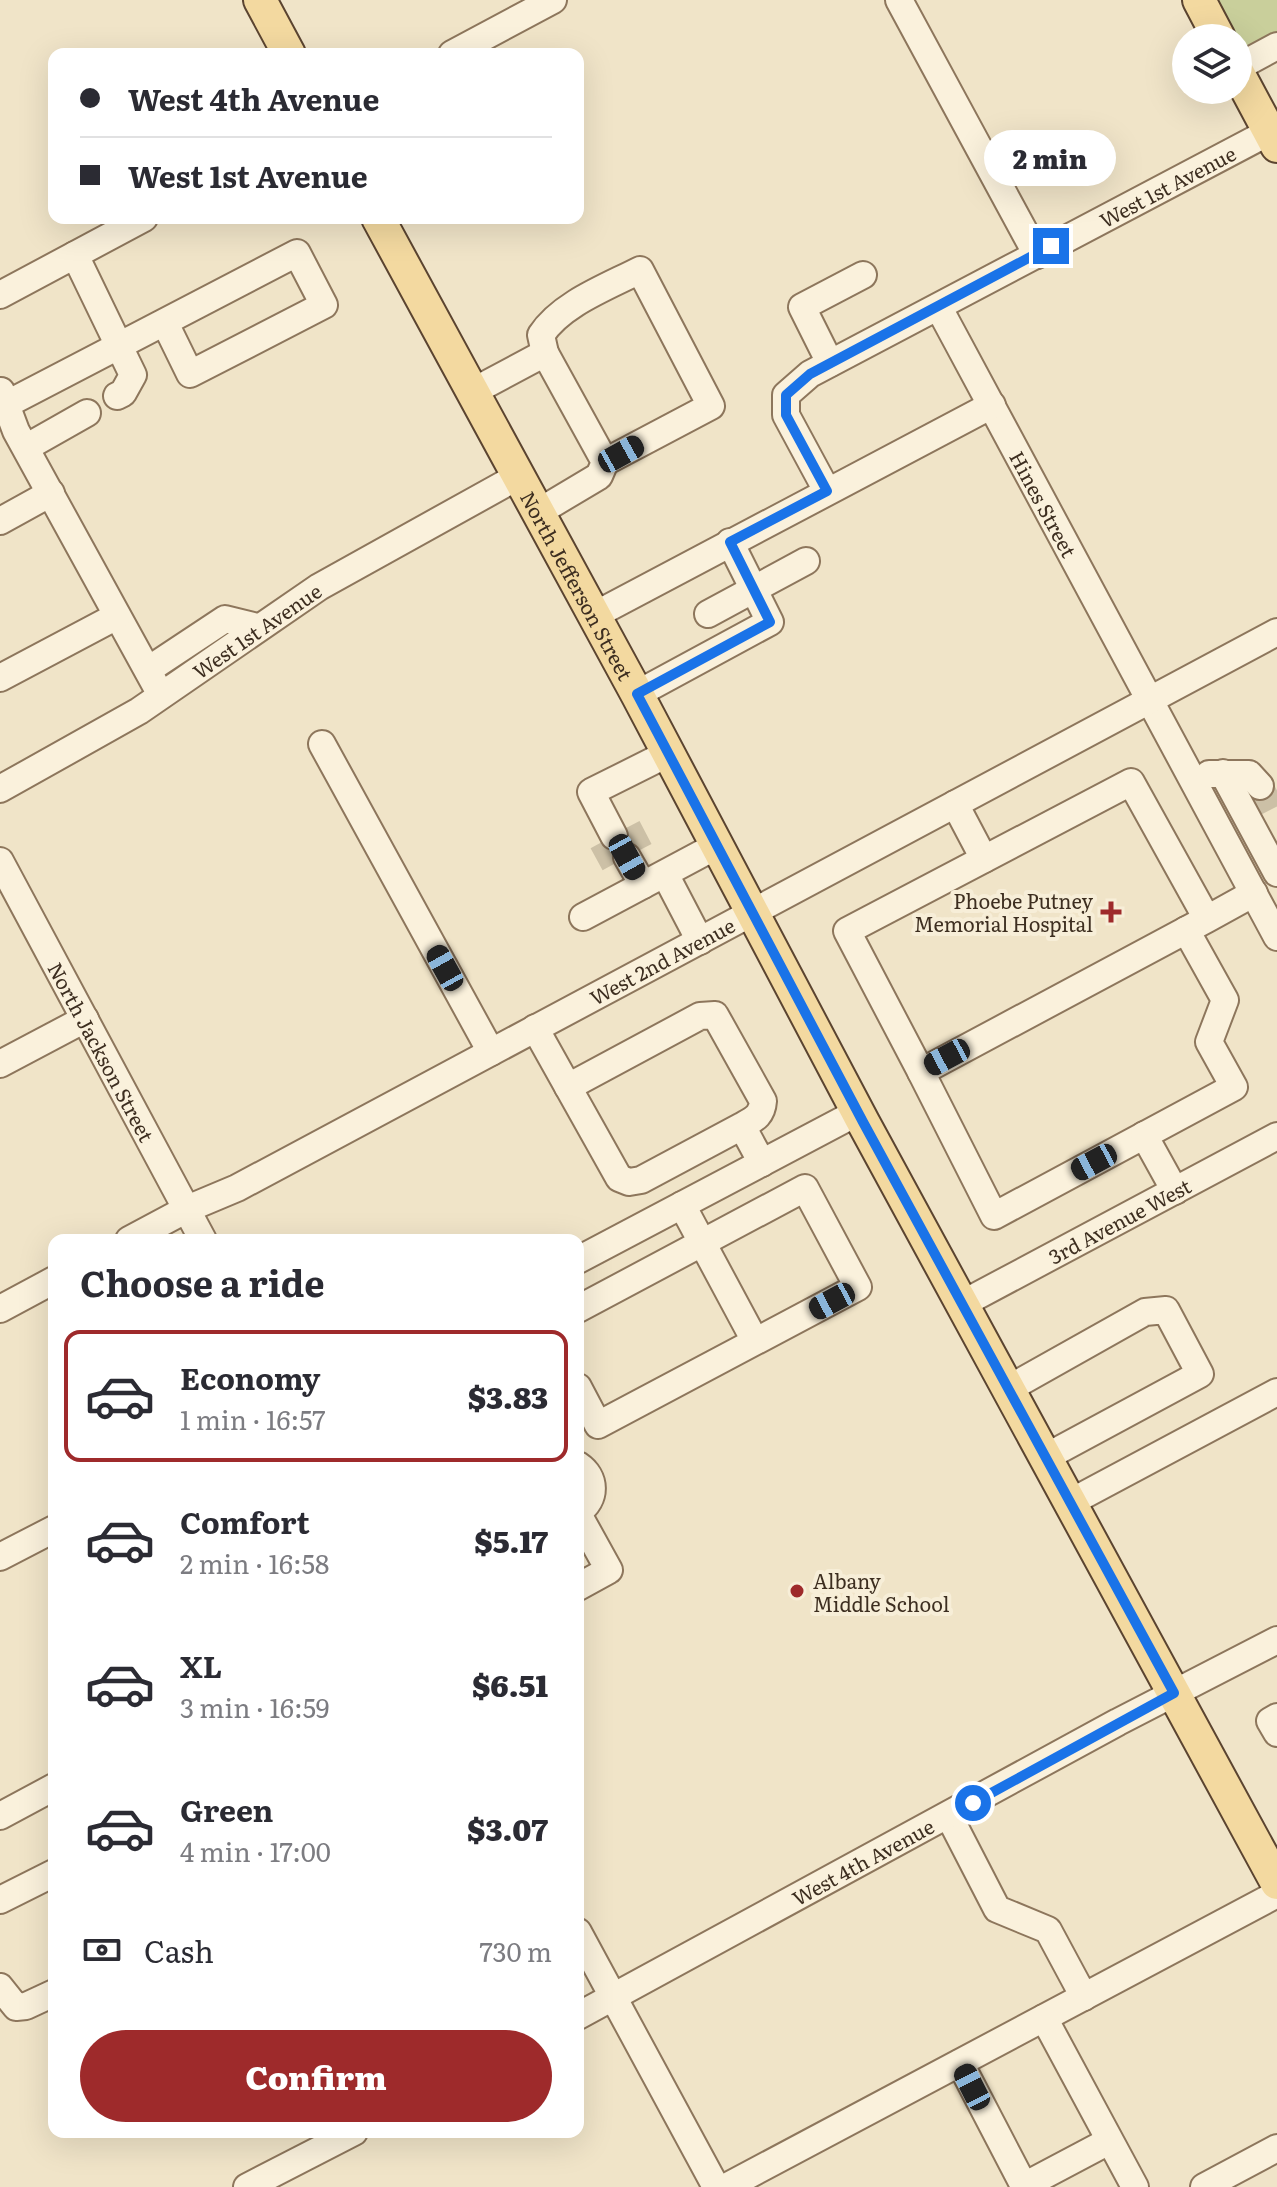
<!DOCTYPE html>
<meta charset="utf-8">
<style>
:root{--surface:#fff;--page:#f2f2f3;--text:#2b2b33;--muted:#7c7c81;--line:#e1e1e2;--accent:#9e2a2b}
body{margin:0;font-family:Literata,serif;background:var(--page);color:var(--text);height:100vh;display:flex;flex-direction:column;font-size:30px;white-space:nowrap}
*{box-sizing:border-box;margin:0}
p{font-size:26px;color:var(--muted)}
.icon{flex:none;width:44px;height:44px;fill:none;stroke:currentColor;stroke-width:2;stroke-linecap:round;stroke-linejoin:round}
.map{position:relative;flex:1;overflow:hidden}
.drawer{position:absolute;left:48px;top:1234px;width:536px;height:904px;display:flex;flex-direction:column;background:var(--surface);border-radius:16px;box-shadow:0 8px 32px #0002}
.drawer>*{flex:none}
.banner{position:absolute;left:48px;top:48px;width:536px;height:176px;border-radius:16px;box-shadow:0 8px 32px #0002;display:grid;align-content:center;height:176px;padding:0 32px;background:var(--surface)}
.buttons{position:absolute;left:1172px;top:24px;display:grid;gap:16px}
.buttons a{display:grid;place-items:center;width:80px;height:80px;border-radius:50%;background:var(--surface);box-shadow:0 8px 32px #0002;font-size:40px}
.end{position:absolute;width:36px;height:36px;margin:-18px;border:10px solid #1a73e8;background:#fff;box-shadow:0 0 0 4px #fff}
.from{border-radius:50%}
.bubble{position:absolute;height:56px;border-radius:28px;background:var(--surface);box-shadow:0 8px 32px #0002;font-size:26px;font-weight:800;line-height:56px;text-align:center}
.car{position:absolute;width:24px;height:48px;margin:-24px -12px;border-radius:10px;box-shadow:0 0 6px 2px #0007;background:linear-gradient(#222 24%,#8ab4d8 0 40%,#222 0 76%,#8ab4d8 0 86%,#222 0)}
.banner b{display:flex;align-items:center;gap:28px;height:76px;font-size:30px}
.banner b+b{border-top:2px solid var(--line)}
.banner i{width:20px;height:20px;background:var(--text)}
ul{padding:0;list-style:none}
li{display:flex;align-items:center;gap:24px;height:132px;margin:0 16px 12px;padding:0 16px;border:4px solid transparent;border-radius:16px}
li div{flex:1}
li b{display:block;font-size:30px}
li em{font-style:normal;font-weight:800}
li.selected{border-color:var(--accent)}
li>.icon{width:72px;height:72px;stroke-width:1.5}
h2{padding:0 32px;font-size:36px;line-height:96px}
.pay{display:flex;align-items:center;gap:20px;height:88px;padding:0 32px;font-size:30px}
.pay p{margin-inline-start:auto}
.button{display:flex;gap:16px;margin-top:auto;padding:16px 32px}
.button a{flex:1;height:92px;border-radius:48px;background:var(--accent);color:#fff;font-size:32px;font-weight:800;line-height:92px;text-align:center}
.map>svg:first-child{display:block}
</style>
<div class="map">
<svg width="1277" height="2187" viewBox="0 0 1277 2187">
<rect width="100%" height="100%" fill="#f0e4c8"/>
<path fill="#c9cf9b" d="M1200,0h77v44l-39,20v-26h-18z"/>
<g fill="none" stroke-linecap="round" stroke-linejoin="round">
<path stroke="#ccc0a6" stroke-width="26" stroke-dasharray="26 13" stroke-linecap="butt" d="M1260,786l17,33
M628,827l12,23
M602,842l12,22"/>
<g stroke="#8d765c" stroke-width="30">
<g id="minor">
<path d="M899,0l138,255"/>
<path d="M452,54l101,-54"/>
<path d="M1238,67l39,-21"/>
<path d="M75,255l58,120 -10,18 -6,3"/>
<path d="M0,295l144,-77"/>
<path id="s1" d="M939,308l338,629"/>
<path d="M545,353l-4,-18c20,-31 66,-48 99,-65l71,136 -106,56"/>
<path d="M830,363l-28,-56 61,-32"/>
<path d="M1,391l15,40 145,264"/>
<path d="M472,392l73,-39 60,109 -6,14 -62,37"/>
<path d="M7,404l290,-151 27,52 -134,69 -25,-51"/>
<path d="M27,447l60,-34"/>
<path id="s2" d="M827,491l-41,-76v-20l24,-21 459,-242"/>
<path d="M0,521l51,-28"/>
<path d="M708,614l98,-53"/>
<path d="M593,616l399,-211"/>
<path d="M148,670l77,-51 32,8"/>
<path d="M0,678l117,-62"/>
<path d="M637,694l133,-72 -40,-80"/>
<path d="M322,744l169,308"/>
<path d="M1223,773l54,100"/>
<path d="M1209,774h40l11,12"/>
<path id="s3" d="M0,789l139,-78 180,-124 198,-110"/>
<path d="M955,804l29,55"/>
<path d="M614,836l-23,-44 76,-38"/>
<path d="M627,857l16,28 73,-39"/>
<path id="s4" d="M0,861l203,379"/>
<path d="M665,874l35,67"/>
<path d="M583,917l60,-32"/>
<path d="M1207,919l-76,-137 -284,149 74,141 286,-153 47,-26"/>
<path d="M535,1028l33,59"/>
<path d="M0,1064l85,-45"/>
<path d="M921,1072l73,144 240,-129 -25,-45 16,-42 -39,-70"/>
<path d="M742,1126c12,-7 20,-10 21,-25l-48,-86 -15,1 -132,71 51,91 10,4 12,-2 101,-54 20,37"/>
<path d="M1144,1135l31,56"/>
<path d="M682,1205l73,136"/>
<path id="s5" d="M129,1240l58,-31 50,-21c346,-186 693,-371 1040,-556"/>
<path d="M578,1260l280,-148"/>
<path id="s6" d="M962,1304l315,-168"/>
<path d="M0,1309l54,-29"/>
<path d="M578,1309l227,-121 53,99 -260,138 -20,-38"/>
<path d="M1008,1389l137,-77 21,-2 34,64 -154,83"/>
<path d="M578,1465c18,12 19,34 0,47"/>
<path d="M1071,1502l206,-110"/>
<path d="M578,1514l31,56 -31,17"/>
<path d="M0,1557l54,-28"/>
<path d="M1277,1717l-7,4 7,12"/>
<path d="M0,1816l54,-29"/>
<path d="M949,1816l48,93 51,21 36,67"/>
<path d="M0,1900l54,-27"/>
<path d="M578,1932l138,255"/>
<path d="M0,1987l16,20 10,-1 28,-13"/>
<path id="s7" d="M578,2016l540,-294 159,-82"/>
<path d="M1044,2018l91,169"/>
<path d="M960,2063l64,123 85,-45"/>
<path d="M247,2187l107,-55"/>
<path d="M726,2187l551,-293"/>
<path d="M1204,2187l73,-39"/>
</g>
</g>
<g stroke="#5b4430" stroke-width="36">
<g id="major">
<path d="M260,0l29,54"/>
<path d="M1199,0l20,38"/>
<path d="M1238,73l39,73"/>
<path id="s8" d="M378,218l259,476 226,428 414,761"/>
</g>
</g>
<use href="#minor" stroke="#faf1dc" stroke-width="26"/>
<use href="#major" stroke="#f3d9a0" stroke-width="32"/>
</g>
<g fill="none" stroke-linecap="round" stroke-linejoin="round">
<path stroke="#1a73e8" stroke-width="10" d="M973,1803l201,-110 -311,-571 -226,-428 133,-72 -40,-80 97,-51 -41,-76v-20l24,-21 241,-128"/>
</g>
<g fill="#9e2a2b" stroke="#f7eed8" stroke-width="3">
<path d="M1107 900h8v8h8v8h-8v8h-8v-8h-8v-8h8z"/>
<circle cx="797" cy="1591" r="8"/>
</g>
<g text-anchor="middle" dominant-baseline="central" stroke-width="8" stroke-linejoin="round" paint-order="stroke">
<g font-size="20" fill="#3d2e20" stroke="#f7eed8">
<text stroke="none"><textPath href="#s2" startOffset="542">West 1st Avenue</textPath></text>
<text stroke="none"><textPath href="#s1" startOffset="222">Hines Street</textPath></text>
<text stroke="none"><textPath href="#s8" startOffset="418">North Jefferson Street</textPath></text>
<text stroke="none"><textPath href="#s3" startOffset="302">West 1st Avenue</textPath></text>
<text stroke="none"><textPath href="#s5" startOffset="602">West 2nd Avenue</textPath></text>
<text stroke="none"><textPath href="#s4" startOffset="216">North Jackson Street</textPath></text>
<text stroke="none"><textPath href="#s6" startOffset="178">3rd Avenue West</textPath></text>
<text stroke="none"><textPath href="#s7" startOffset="324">West 4th Avenue</textPath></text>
</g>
<g font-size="20" fill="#3d2e20" stroke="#f7eed8" text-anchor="end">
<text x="1093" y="900">Phoebe Putney<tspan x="1093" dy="23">Memorial Hospital</tspan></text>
<text x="813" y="1580" text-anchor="start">Albany<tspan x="813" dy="23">Middle School</tspan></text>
</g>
</g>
</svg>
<div class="buttons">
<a><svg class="icon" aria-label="layers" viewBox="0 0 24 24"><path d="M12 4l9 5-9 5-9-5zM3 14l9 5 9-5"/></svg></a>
</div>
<i class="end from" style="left:973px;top:1803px"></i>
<i class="end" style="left:1051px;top:246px"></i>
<div class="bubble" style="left:984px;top:130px;width:132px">2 min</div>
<i class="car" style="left:621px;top:454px;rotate:61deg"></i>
<i class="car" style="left:627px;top:857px;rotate:151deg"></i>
<i class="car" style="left:445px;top:968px;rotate:331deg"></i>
<i class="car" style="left:947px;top:1057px;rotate:242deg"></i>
<i class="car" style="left:1094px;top:1162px;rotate:242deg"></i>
<i class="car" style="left:832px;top:1301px;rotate:242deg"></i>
<i class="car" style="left:972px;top:2087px;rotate:333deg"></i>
<div class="banner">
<b><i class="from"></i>West 4th Avenue</b>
<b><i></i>West 1st Avenue</b>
</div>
<section class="drawer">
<h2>Choose a ride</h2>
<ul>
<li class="selected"><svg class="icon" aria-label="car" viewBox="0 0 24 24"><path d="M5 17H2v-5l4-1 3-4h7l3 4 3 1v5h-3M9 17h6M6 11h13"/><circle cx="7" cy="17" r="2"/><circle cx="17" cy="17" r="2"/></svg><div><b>Economy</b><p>1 min · 16:57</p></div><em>$3.83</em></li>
<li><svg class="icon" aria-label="car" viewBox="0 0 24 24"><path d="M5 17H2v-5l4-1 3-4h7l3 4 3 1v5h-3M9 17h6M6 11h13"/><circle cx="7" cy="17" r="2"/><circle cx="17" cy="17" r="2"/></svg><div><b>Comfort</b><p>2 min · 16:58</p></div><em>$5.17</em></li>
<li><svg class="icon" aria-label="car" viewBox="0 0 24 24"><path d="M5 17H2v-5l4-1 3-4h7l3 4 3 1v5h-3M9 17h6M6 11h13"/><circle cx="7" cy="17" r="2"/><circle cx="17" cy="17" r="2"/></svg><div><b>XL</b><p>3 min · 16:59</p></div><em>$6.51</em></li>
<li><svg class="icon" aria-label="car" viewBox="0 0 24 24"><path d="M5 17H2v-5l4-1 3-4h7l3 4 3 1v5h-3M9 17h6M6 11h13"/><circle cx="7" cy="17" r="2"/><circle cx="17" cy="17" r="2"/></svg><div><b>Green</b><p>4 min · 17:00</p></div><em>$3.07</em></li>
</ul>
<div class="pay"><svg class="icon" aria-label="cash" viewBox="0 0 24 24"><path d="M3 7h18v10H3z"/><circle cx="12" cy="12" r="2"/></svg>Cash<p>730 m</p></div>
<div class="button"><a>Confirm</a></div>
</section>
</div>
